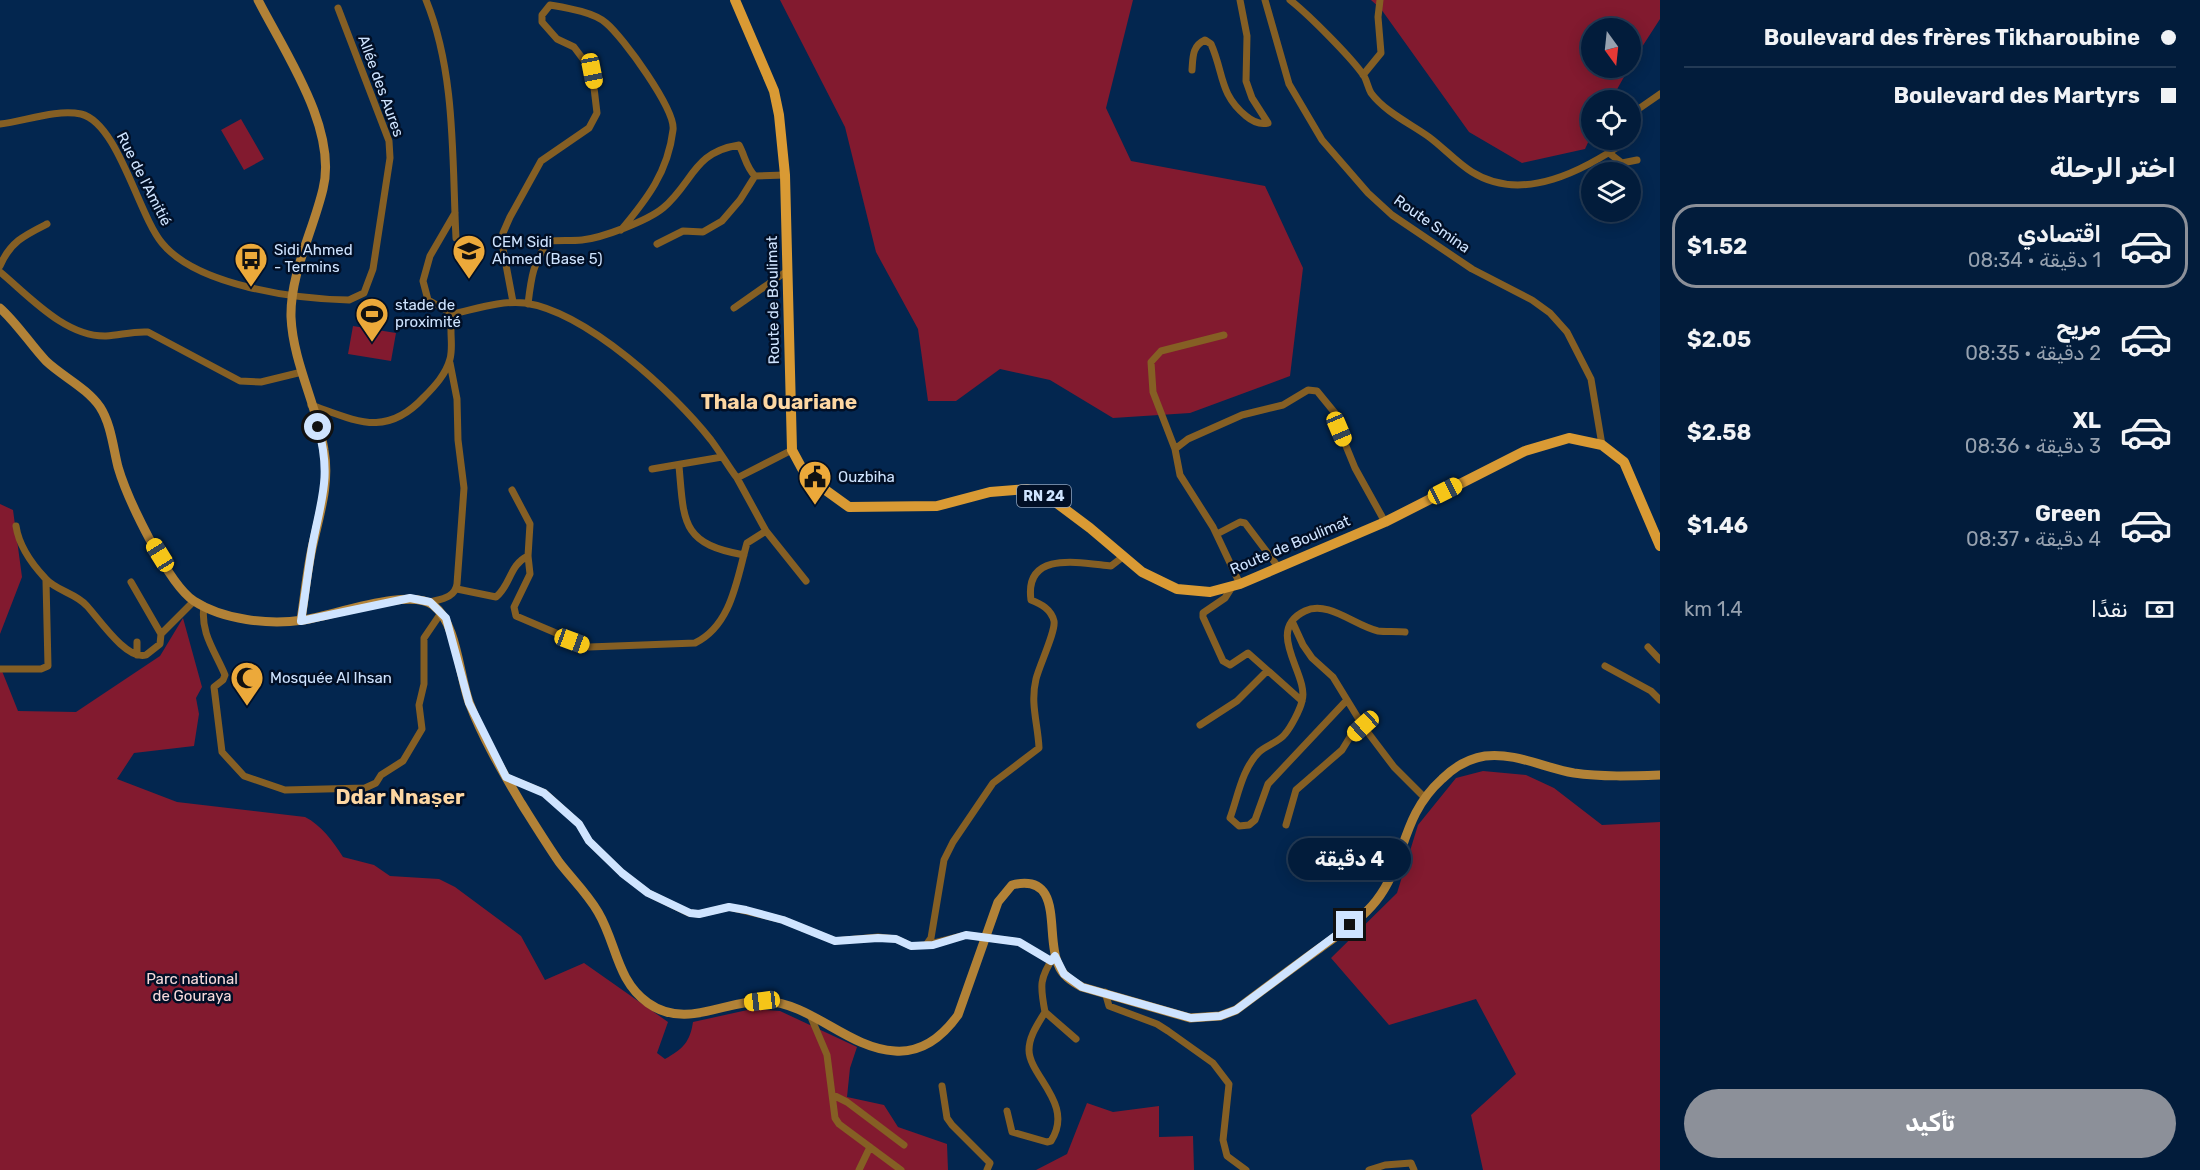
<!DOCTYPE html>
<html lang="ar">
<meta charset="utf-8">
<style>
:root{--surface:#021c3b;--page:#102946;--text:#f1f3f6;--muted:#96a1af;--line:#233a55;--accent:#8c9099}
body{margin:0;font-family:Rubik,"Noto Naskh Arabic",sans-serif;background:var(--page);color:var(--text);direction:rtl;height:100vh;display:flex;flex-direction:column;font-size:22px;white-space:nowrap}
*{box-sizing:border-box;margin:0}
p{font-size:20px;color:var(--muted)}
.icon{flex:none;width:33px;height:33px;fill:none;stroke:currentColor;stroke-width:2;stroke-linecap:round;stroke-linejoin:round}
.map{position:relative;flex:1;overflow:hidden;direction:ltr}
.side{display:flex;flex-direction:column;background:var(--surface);width:540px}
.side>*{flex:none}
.banner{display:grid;align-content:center;height:132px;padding:0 24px;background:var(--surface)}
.needle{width:39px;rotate:165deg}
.fabs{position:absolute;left:1581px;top:18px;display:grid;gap:12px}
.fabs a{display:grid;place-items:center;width:60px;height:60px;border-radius:50%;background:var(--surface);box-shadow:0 3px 15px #0003,0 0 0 2px var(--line);font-size:30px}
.end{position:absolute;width:27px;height:27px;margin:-14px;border:8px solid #cfe4ff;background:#111;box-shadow:0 0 0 3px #111}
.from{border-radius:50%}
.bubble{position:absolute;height:42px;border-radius:21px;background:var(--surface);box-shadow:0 3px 15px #0003,0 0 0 2px var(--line);font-size:20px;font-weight:700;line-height:42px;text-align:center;direction:rtl}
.car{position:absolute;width:18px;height:36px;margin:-18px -9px;border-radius:8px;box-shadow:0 0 4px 2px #0007;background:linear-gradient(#f5c518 24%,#345 0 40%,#f5c518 0 76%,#345 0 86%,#f5c518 0)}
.banner b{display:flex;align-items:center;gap:21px;height:57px;font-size:22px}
.banner b+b{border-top:2px solid var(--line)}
.banner i{width:15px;height:15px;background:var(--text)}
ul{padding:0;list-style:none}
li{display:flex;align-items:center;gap:18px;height:84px;margin:0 12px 9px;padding:0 12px;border:3px solid transparent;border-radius:24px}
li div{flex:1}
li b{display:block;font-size:22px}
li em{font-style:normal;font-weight:700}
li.selected{border-color:var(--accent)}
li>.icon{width:54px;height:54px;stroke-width:1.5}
h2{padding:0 24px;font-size:27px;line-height:72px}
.pay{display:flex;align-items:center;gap:15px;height:66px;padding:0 24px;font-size:22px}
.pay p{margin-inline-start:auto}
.action{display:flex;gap:12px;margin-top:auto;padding:12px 24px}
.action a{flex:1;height:69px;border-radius:36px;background:var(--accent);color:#fff;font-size:24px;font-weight:700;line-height:69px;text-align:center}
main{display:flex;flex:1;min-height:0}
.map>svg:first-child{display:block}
</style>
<main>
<section class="side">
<div class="banner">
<b><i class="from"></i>Boulevard des frères Tikharoubine</b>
<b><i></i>Boulevard des Martyrs</b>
</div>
<h2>اختر الرحلة</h2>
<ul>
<li class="selected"><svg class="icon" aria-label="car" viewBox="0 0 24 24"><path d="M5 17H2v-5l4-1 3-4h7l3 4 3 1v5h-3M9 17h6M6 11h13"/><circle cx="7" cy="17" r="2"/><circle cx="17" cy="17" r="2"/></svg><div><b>اقتصادي</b><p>1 دقيقة · 08:34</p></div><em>$1.52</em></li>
<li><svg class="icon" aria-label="car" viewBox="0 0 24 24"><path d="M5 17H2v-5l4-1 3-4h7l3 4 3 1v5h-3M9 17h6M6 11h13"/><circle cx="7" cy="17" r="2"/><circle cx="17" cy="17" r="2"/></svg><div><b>مريح</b><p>2 دقيقة · 08:35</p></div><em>$2.05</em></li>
<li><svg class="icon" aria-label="car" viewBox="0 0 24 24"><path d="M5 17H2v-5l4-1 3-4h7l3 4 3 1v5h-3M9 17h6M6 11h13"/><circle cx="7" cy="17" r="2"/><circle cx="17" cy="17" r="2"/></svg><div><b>XL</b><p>3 دقيقة · 08:36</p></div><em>$2.58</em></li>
<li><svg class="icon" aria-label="car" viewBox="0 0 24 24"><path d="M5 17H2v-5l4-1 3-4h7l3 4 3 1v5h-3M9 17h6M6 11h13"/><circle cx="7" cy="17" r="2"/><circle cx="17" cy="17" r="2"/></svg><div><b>Green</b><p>4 دقيقة · 08:37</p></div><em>$1.46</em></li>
</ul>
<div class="pay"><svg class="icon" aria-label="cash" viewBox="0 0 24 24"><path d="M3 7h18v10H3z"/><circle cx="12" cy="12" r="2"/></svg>نقدًا<p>1.4 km</p></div>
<div class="action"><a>تأكيد</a></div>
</section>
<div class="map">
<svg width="1660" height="1170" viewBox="0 0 1660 1170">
<rect width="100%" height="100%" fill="#03264f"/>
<path fill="#821a2f" d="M780,0h353l-27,108 25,53 134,25 38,82 -13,108 -100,37 -77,5 -63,-38 -50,-11 -44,32h-28l-10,-72 -42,-77 -31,-125z
M1371,0h289v19l-29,45 -1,-36h-38v40h37l-18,32h-19l-1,36 -6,13 -63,14 -53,-31 -88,-123z
M241,119l23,40 -20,11 -23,-40z
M353,326l43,7 -5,28 -43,-7z
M0,504l13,6 9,67 -22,57z
M183,618l19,69 -6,11 3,16 -5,32 -60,7 -17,26 60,23 128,15c16,8 28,24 38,40l31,8 16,11 49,3 16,8 66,49 24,44 39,-17 84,59 -11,31 8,6c18,-10 25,-17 28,-37l59,-13 28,2 77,36 -7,21 -3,29 37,8 14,22 49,17 1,26h-948v-504l18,45 58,1 84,-56z
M1483,771l43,4 28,13 48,37 58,-3v348h-177l-12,-55 45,-41 -40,-75 -87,26 -58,-67 66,-65 21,-68 38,-47z
M1087,1103l26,9 46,-6v31l34,-1 1,34h-158l31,-16z"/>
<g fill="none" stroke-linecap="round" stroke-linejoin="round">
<path stroke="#855f24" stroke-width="7" d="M426,0c30,73 26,160 30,238
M1265,0l24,84 33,56 46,53 24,22 80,54 60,31 18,13 17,19 24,47 11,66
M1290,0c18,14 62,58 74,76 3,5 4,12 7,17 14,19 40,31 58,44 15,11 28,26 43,35 51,32 113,-2 156,-32
M1192,70c1,-13 0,-24 13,-30l6,4c13,29 8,50 35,72 6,5 14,9 22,7l-16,-25 -6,-17 1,-45 -7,-36
M1363,75l18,-22 -3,-36 2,-17
M0,124c25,-3 56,-15 81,-10 37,9 57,100 81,129 35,43 134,56 187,57l15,-7 9,-24 17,-111 -1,-17 -51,-133
M1630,131l7,-21 23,-16
M1609,153l13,10 15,-3
M455,213l-25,43 -7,25 5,19 25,14c23,-5 49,-14 72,-11 62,9 149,90 186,137 9,12 17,26 26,38l55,-28
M657,244l26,-13 20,1 19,-11 18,-21 15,-24
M0,266c10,-24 25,-31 47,-42
M0,272c29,24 65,65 106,64 15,-1 27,-5 42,-4l92,49 21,1 41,-10
M513,302l-10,-53v-16l7,-16 31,-56 48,-33 8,-15 -5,-42 -18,-24 -17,-8 -15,-17v-7l8,-10c17,3 43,7 56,18 17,14 70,87 67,107 -5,42 -26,69 -52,100
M528,304c3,-25 5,-43 21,-63 11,-1 22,0 33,-1 20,-2 65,-19 81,-32 30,-25 30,-56 76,-63 6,11 7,22 16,31l30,-1
M734,308l53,-37
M311,405c46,16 75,33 113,-8 11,-11 22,-23 26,-38 4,-15 -2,-30 3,-45
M1175,449l-22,-57 -2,-30 10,-11 63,-16
M679,466c5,56 2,78 65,89
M652,469l70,-12
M737,478l29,53 40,50
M512,490l18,34 -2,32 2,18 -16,33 2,9 73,31 106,-4c37,-18 42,-65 52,-100l19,-12
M16,526c3,20 15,37 29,52 11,13 31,15 42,28 12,13 40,55 59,49l14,-11 1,-10 33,-33
M1217,534l23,-12 5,1 34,45
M131,582l30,52
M1240,584l-27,-57 -33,-52 -5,-26 13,-10 54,-24 41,-10 25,-15 9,1 18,22 4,16 16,39 30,54
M1232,587l-7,11 -22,15v4l20,44 7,4 18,-12 54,48
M457,589l39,8c15,-12 13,-32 32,-41
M430,602c11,-3 25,-4 27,-18l7,-96 -6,-48 -1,-41 -7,-36
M204,606c-4,27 11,45 21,69l-2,5 -9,7 8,65 22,24 41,14 80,-2 11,-5 5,-8 22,-14 19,-32 -3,-24 5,-21v-46l17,-25
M1292,621l11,24 9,13 21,19 30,49 31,41 30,30
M137,642v13
M1648,647l12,13
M1605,666l46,25 9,9
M0,669h41l7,-3 -2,-85
M1347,700l-79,84 -13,36 -6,5 -10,1 -9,-8c8,-22 12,-49 29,-66 8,-7 20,-10 26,-18 6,-7 15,-24 17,-33 8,-26 -39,-70 3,-90 23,-11 50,15 73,20 8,1 18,0 27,1
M1200,725l37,-24 30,-30
M506,777l39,16 34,31 10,17 33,32 26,20 41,20 10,1 30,-7 54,13 52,21 43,-4 18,2 15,7 15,-1 5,-7 13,-78 9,-18 40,-59 46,-35c-1,-24 -9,-44 -3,-69 3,-13 20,-48 18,-58 -3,-12 -13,-17 -23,-21 -7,-50 50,-37 80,-34l13,-10
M1286,825l10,-35 46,-40 8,-13 13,-11
M926,945l40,-10 53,7 32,19
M1105,992l4,14 48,18 11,7 45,32 16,21 -6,56 4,16 19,14
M1045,1012l31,27
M810,1015l17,40 8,63 4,6 62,46
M942,1086l5,32 5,7 38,38 -3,7
M833,1095l14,7 57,43
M1007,1111l5,21 35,10 4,-1c24,-37 -22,-65 -22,-91 0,-14 9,-26 16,-38 -5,-26 -6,-34 10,-57
M859,1170l11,-23
M1369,1170l16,-5 26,-2 3,7"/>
<path stroke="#b28237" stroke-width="9" d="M258,0c27,53 80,129 65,189 -10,42 -33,85 -32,128 2,46 26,88 33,133 6,32 -4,63 -11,94 -6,25 -8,51 -12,76
M0,308c17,15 30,36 46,53 17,16 41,27 54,46 11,17 13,40 18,60 9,31 50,117 76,134 29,19 75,24 109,19 29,-4 107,-33 130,-15 24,18 26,69 36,97 13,35 33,69 52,101 12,19 25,40 38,59 13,17 28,31 39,50 19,32 18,68 50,91 38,27 76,-3 116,-2 48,2 83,47 131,50 28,2 48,-15 63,-36l40,-113 14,-17c53,-13 33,51 46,79 4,11 13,17 24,23l108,31 30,-2 16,-6c28,-21 56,-42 84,-62 19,-14 41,-28 56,-47 31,-39 23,-83 66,-122 12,-12 25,-20 43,-23 29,-4 60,12 89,17 28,4 57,3 86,2"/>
<path stroke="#d99a34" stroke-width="10" d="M735,0l39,91 5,24 6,60 7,275 14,26 43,31 88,-1 53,-14 37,-3 23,9 40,30 52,44 35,17 33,3 30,-8 145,-62 140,-71 44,-13 33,7 22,17 36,84"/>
</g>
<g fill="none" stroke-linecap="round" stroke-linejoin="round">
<path stroke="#cfe4ff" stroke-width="8" d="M318,427c14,50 3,72 -6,120 -4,24 -7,49 -11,74l109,-23 20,4 16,16 23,85 37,74 38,16 35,31 10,17 33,32 26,20 42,20 9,1 30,-7 17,3 37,10 52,21 43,-3 18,1 15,7 22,-1 33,-10 53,7 32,19 4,-5 9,18 18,13 109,31 29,-2 16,-6 114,-85"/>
</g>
<defs>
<g id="school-pin" transform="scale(1.725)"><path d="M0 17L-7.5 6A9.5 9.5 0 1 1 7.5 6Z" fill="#eca93a" stroke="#010f26"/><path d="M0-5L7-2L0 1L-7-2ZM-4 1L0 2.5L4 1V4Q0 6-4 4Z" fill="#111"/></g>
<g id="bus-pin" transform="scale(1.725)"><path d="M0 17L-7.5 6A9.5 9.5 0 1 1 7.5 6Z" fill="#eca93a" stroke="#010f26"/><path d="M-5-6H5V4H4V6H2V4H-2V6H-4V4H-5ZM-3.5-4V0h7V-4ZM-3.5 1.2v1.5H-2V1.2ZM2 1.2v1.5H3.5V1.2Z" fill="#111"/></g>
<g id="stadium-pin" transform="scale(1.725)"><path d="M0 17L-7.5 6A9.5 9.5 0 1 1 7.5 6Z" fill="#eca93a" stroke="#010f26"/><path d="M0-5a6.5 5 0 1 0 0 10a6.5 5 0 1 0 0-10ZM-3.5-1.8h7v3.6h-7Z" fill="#111"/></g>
<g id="civic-pin" transform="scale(1.725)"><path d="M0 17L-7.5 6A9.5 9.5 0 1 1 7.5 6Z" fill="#eca93a" stroke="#010f26"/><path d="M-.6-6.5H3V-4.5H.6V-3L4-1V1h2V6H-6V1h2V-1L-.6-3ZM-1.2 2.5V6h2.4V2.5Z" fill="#111"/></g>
<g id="mosque-pin" transform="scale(1.725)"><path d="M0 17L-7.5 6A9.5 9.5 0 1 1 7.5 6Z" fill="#eca93a" stroke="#010f26"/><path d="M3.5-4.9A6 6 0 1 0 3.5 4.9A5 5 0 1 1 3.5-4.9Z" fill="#111"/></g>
</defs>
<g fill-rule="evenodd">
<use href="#school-pin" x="469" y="251"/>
<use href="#bus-pin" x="251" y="259"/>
<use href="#stadium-pin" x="372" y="314"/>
<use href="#civic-pin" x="815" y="477"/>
<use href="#mosque-pin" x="247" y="678"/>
</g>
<g text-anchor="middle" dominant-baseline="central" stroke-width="5" stroke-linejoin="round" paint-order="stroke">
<rect fill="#010f26" stroke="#91a4be" stroke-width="1.5" x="1017" y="485" width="54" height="22" rx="4.5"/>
<g font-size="14" font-weight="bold" fill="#cfe4ff">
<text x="1044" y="496">RN 24</text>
</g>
<g font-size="15" fill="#cfe4ff" stroke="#010f26">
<text transform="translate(381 86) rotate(70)">Allée des Aures</text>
<text transform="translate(144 179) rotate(63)">Rue de l'Amitié</text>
<text transform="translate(1432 224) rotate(35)">Route Smina</text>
<text transform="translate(773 300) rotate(-91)">Route de Boulimat</text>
<text transform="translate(1290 545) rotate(-23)">Route de Boulimat</text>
</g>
<g font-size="15" fill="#cfe4ff" stroke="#010f26" text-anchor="start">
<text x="492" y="242">CEM Sidi<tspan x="492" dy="17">Ahmed (Base 5)</tspan></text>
<text x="274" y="250">Sidi Ahmed<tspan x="274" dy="17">- Termins</tspan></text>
<text x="395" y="305">stade de<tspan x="395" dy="17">proximité</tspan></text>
<text x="838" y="477">Ouzbiha</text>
<text x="270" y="678">Mosquée Al Ihsan</text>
</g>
<g font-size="15" fill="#f8dadb" stroke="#010f26">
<text x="192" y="979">Parc national<tspan x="192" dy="17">de Gouraya</tspan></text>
</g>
<g font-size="21" font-weight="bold" fill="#fdd7a3" stroke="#010f26">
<text x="779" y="401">Thala Ouariane</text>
<text x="400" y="796">Ddar Nnaṣer</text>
</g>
</g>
</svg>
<div class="fabs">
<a><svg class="needle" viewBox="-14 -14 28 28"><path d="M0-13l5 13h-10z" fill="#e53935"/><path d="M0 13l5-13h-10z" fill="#96a1af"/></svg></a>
<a><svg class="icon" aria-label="locate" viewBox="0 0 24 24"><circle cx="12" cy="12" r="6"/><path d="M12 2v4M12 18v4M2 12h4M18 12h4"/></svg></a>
<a><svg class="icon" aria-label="layers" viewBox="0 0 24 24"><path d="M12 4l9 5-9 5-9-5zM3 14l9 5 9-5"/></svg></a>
</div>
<i class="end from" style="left:318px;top:427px"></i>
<i class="end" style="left:1350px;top:925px"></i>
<div class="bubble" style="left:1288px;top:838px;width:123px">4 دقيقة</div>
<i class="car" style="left:592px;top:71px;rotate:169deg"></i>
<i class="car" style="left:1339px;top:429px;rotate:157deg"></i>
<i class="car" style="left:1445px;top:491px;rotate:63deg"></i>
<i class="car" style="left:160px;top:555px;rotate:328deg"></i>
<i class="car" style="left:572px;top:641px;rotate:110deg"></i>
<i class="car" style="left:1363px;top:726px;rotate:228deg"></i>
<i class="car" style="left:762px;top:1001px;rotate:263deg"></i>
</div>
</main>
